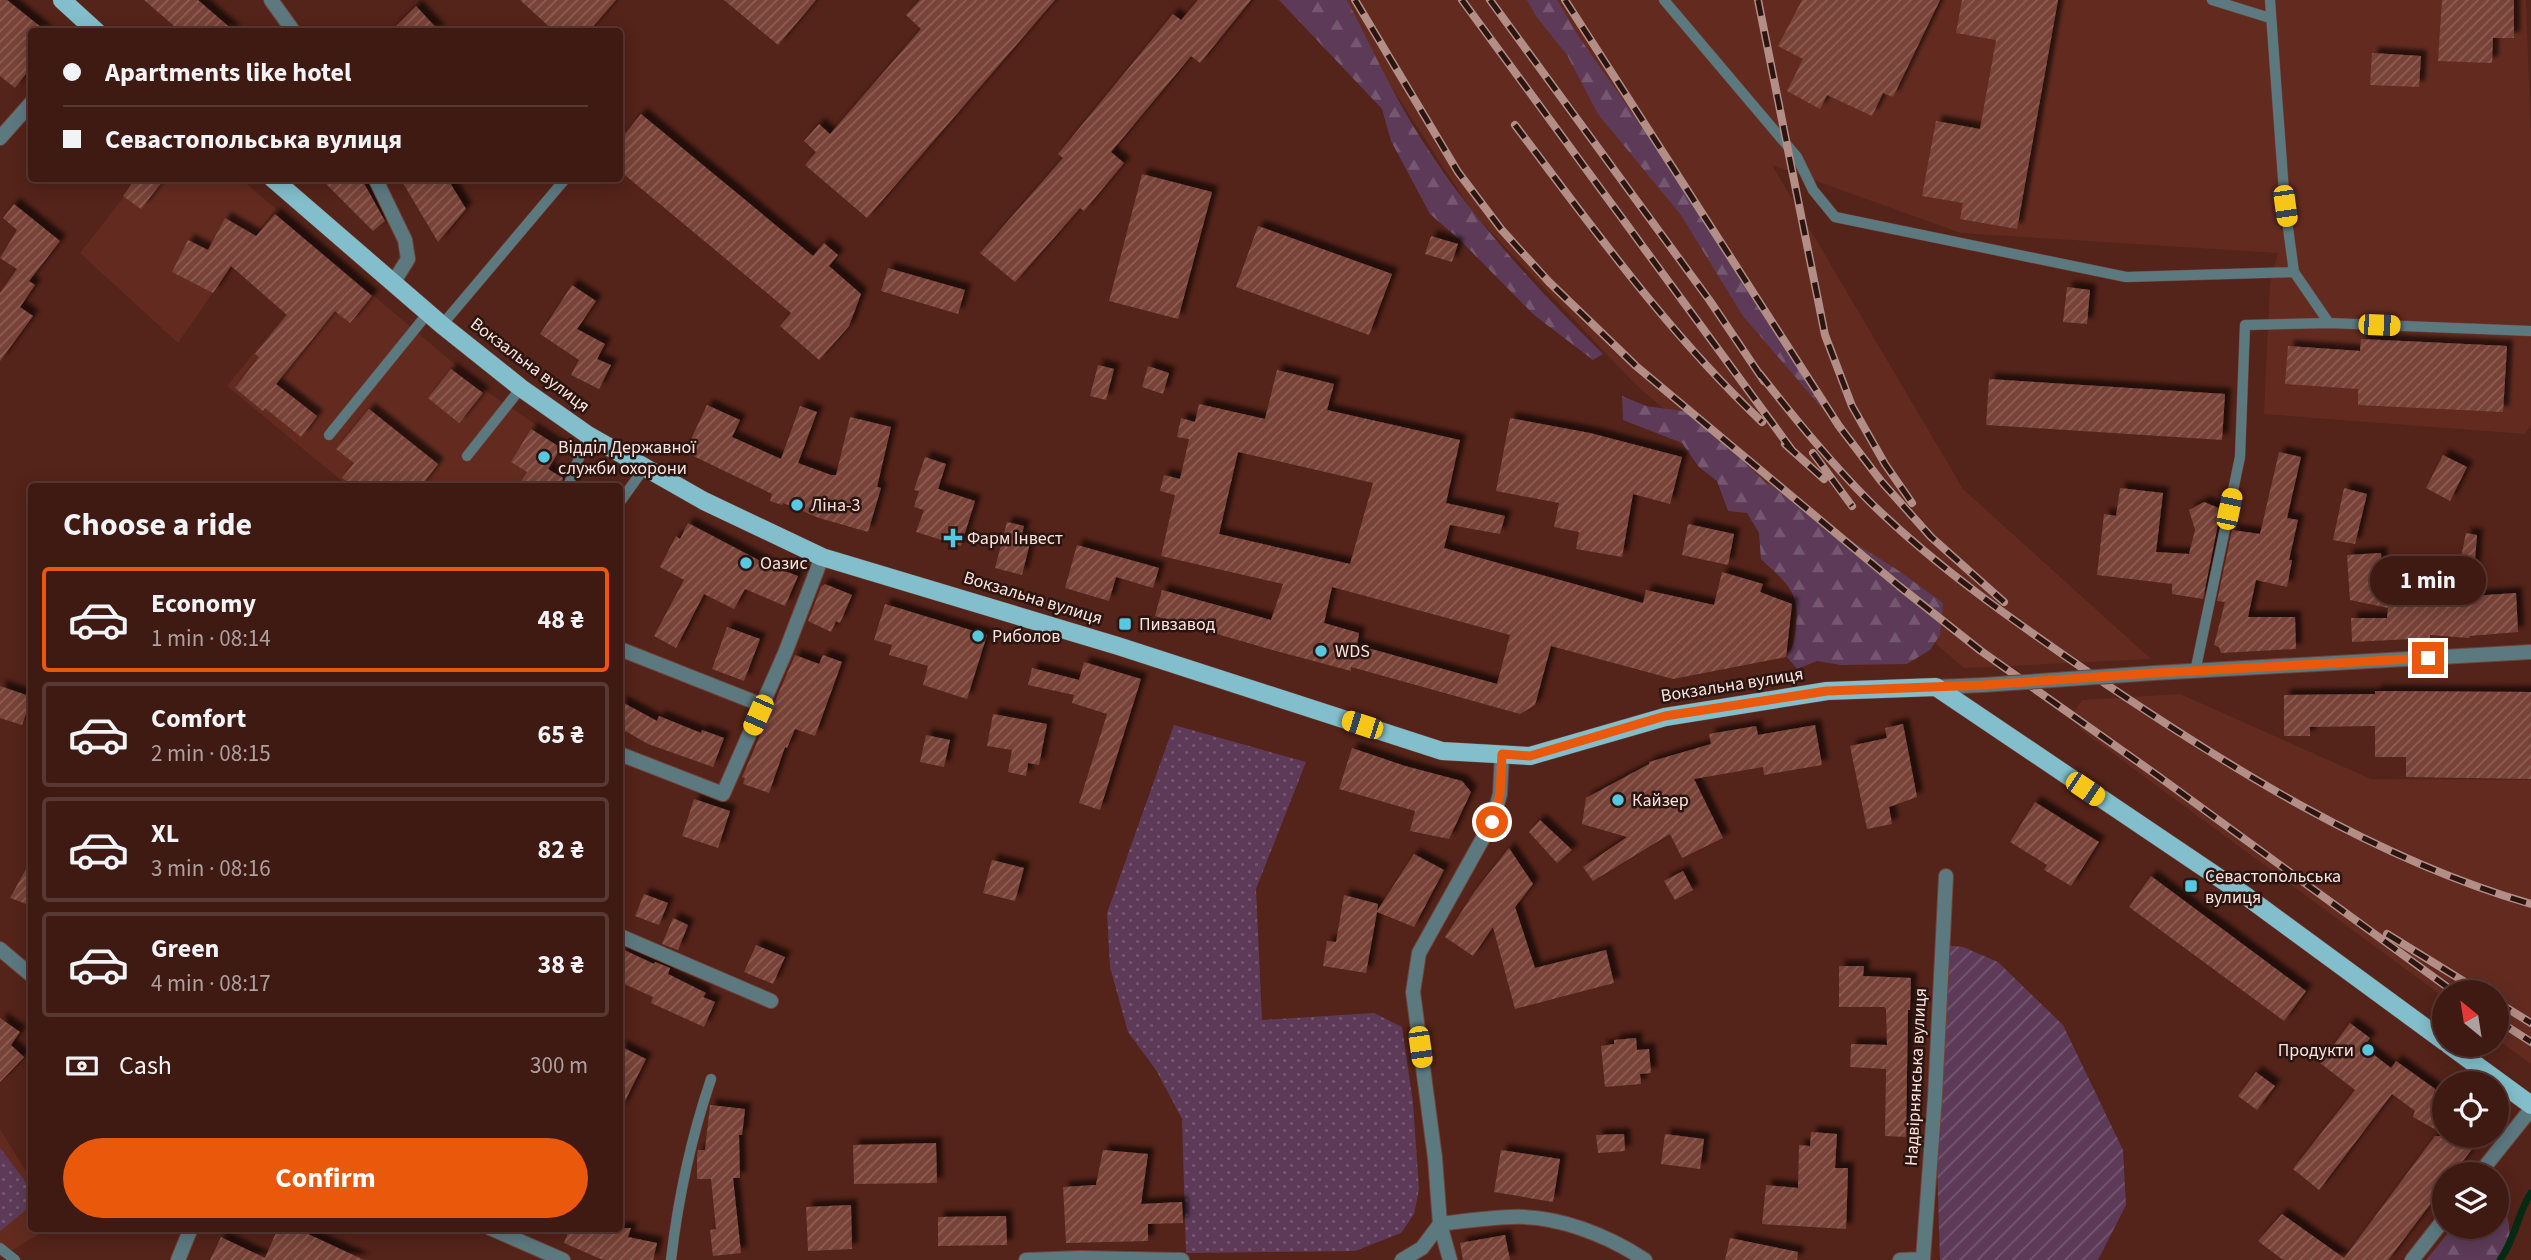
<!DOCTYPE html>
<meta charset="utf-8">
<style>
:root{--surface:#3f1a13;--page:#4a2721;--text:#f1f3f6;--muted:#ada1a0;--line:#583833;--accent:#ea580c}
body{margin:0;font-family:"Source Sans 3",sans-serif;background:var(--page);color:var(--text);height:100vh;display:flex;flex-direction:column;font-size:26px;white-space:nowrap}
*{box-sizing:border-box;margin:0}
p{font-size:23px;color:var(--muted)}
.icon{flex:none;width:38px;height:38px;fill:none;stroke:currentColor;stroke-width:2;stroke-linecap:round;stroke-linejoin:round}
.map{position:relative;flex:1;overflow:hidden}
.details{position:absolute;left:28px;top:483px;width:595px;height:749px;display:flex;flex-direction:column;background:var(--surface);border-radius:7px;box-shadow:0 4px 18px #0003,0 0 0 2px var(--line)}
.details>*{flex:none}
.guide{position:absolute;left:28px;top:28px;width:595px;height:154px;border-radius:7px;box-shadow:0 4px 18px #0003,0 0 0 2px var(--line);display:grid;align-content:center;height:154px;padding:0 35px;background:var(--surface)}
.needle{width:46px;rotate:330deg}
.fabs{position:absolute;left:2432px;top:980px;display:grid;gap:14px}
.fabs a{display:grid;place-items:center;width:77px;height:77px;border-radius:50%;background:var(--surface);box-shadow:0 4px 18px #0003,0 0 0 2px var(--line);font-size:35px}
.end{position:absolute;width:32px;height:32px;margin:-16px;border:9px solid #ea580c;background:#fff;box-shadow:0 0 0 4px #fff}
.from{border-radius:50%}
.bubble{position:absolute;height:49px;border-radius:24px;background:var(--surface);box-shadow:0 4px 18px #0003,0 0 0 2px var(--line);font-size:23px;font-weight:700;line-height:49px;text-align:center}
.car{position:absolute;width:21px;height:42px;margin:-21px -10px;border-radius:9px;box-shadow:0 0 5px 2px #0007;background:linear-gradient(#f5c518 24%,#345 0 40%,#f5c518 0 76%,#345 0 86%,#f5c518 0)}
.guide b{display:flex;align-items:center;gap:24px;height:66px;font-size:26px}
.guide b+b{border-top:2px solid var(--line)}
.guide i{width:18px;height:18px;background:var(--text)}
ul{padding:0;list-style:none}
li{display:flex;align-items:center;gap:21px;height:105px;margin:0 14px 10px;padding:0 21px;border:4px solid var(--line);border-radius:7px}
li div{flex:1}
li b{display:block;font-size:26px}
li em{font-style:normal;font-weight:700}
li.selected{border-color:var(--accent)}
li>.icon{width:63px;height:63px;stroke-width:1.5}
h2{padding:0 35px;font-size:32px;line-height:84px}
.pay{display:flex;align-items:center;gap:18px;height:77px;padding:0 35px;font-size:26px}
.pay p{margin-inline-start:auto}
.primary-button{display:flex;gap:14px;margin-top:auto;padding:14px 35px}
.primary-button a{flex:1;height:80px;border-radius:42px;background:var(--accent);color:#fff;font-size:28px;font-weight:700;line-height:80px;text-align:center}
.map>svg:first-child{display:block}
</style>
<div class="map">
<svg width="2531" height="1260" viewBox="0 0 2531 1260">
<defs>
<pattern id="forest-firs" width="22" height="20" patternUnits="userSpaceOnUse" patternTransform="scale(1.75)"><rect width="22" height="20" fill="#5d3b58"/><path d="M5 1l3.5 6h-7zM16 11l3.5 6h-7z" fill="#755770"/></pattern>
<pattern id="park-dots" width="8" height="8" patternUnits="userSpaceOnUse" patternTransform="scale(1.75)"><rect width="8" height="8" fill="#5d3b58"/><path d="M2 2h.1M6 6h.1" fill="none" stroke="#755770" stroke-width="1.8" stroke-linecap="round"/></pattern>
<pattern id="garden-furrows" width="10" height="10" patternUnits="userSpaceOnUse" patternTransform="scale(1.75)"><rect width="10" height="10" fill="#5d3b58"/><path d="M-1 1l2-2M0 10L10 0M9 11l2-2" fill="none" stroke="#755770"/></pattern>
<pattern id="building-hatch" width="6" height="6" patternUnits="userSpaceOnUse" patternTransform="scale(1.75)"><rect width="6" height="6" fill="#784338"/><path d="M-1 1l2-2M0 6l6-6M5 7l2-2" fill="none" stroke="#8c5e54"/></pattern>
<filter id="shadow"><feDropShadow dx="6" dy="-6" stdDeviation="2" flood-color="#0009"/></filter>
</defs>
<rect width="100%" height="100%" fill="#542319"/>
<path fill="#632b20" d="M1335,0h1191l5,138v287l-6,9 -261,-20 6,-131 8,-30 -317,-20 -189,-68 191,324 188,170 -187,9 -329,-284 -162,-171z
M138,179h103l35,30 -33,40 -65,94 -98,-90z
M330,259l159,134 77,52 -27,41h-191l-121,-100z
M2180,694l191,85 160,1v284l-34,-25v-47h-52v6l-364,-268 -8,-17 9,-13z
M0,1129l31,50 1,49 15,1 -47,29z"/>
<path fill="url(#forest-firs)" d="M1279,0h68c21,40 39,80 62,119 52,88 121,163 194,235l-10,6 -59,-45 -73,-74 -31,-27 -39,-73 -9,-32z
M1527,0h30l20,34 88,126 23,24 139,230 -84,-98 -62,-101 -83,-101 -31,-59 -31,-39z
M1622,396l24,10 43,6 28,17 8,14 41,40 26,13 31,27 76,48 44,32 -3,32 -10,15 -23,14 -66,1 -24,-4 -20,8 -10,-12c7,-11 8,-20 9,-32 4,-35 -12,-44 -35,-66l-2,-26 -12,-20 -19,-2 -11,-30 -18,-14 -17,-24 -59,-23z
M2497,1199c15,13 16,46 5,61h-76l27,-33h44z"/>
<path fill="url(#park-dots)" d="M1174,725l132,37 -50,127 6,131 112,-7 28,14 11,76 6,86 -5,25 -13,19 -46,18 -169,2 -4,-134 -26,-49 -28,-38 -18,-65 -3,-54z
M0,1148l31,41v17l-31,25z"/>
<path fill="url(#garden-furrows)" d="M1945,945l18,2 35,15 65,63 60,125 3,55 -28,55h-158l-3,-98z"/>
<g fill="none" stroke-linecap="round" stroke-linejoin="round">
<path stroke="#042b14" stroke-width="7" d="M2500,1260c15,-20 17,-46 31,-67"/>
</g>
<path fill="url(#building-hatch)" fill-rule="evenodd" filter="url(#shadow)" d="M0,0h7l40,32h-15v34l-17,22 -15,-12z
M144,0h54l37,32h-54z
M520,0h96l-28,32h-33z
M724,0h92l-38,45z
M920,0h135l-188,218 -62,-53 11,-13 -12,-11 15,-17 11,10 91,-105 -15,-14z
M1198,0h53l-51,63 -9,-7 -80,96 13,11 -40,48 -4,-3 -65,74 -35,-29 83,-95 -5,-4 115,-140 8,6z
M1802,0h138l-47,97 -10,-4 -11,23 -45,-21 -7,14 -33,-18 16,-32 -25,-13z
M1962,0h96l-41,229 -57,-10 3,-16 -41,-7 14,-75 44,8 16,-89 -40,-7z
M2442,0h72v38h-21l-1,25 -54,-2z
M416,6l24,26h-50z
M2372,53l49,3 -2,31 -49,-2z
M641,114l172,142 11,-13 14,12 -9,11 32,28 -12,32 -30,34 -39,-34 11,-13 -171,-142v-31z
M1142,174l70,18 -34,127 -69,-18z
M136,178h29l-24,31 -18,-13z
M320,178h41l24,43 -12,10z
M400,178h47l19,31 -28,33z
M14,204l46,37 -31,40 6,4 -15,22 13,9 -33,45v-68l17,-24 -17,-11 17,-28 -14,-12z
M275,214l97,82 -22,27 -15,-12 -59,73 41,32 -16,21 -36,-29 -2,3 -28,-23 24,-31 -4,-3 32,-39 -56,-49 -18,27 -41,-21 16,-32 20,10 17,-32 31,18z
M1258,226l134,48 -23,61 -133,-48z
M1431,236l27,8 -6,18 -27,-8z
M888,268l77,22 -7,24 -77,-23z
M572,285l24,16 -19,28 28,15 -8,15 14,6 -12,24 -28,-14 8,-15 -39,-26z
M2067,287l23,3 -3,34 -24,-2z
M2361,339l146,7 -4,66 -145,-7v-16l-73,-5 3,-38 72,5z
M1098,365l16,4 -8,31 -16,-4z
M1148,366l21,7 -6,21 -21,-7z
M451,369l32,24 -24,30 -31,-25z
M1277,370l57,14 -7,26 133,30 -14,63 59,13 -5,18 -50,-9 -6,23 199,55 3,-13 68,15 8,-33 41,12 -3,8 32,12 -6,53 -113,22 -122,-33 -16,59 -15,9 -169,-47v4l-75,-20 -121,-35 7,-26 109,30 12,-36 -122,-28 14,-61 -15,-4 4,-16 16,4 9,-40 -12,-2 4,-19 14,4 4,-18 66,15zM1238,452l135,31 -23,81 -131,-30zM1332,587l178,48 -13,49 -140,-39 2,-12 -35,-10z
M1989,379l236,15 -3,46 -236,-15z
M707,405l33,15 -8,17 49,22 19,-53 17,6 -19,51 33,12h5l14,-58 41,10 -14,60 4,1 -13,44 -49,-14 -36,-15 -1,2 -12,-4 2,-7 -87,-42z
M369,409l69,55 -17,22h-67l-12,-8 12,-15 -18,-14z
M1510,418l80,15 92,24 -12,47 -37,-10 -11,63 -46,-8 3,-17 -25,-5 5,-24 -63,-12z
M531,429l30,19 -13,21 15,9 -2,8h-43l9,-14 -16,-10z
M2279,452l22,5 -14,61 11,2 -9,40h3l-5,27 -31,-7 -8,37h47l1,32 -75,4 -2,-6 -5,-2 11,-43 -8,-1 15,-71 28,4z
M2443,455l24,12 -17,34 -24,-13z
M925,457l21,7 -8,25 37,12 -14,45 -45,-14 8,-22 -10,-3 5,-16 -5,-1z
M2120,488l43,5 -7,59 33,2 6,-24 -6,-20 15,-8 17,7 -18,90 -31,-5v-10l-75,-9 7,-61 12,2z
M2344,488l23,6 -12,50 -22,-4z
M1007,522l17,4 -3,11 10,2 -9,36 -27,-7z
M688,523l80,42 30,11 -13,30 -40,-17 -11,20 -30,-15 -28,54 -22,-12 30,-56 -24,-13 16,-31 4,3z
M1688,524l46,10 -6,31 -46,-10z
M2466,533l11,2 -5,61 44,-3 2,39 -48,4 -1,2 -39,-3v3l-78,4 -1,-24h36l1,-10 -38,-8 -3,-45 34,-2 2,35 65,-4 1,-13 9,1z
M1077,545l82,23 -6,20 -37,-11 -7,24 -44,-13z
M825,584l27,11 -12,28 -4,-2 -5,11 -23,-11 13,-34z
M885,604l102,31 -20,64 -44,-14 5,-19 -39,-11 3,-10 -18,-5z
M727,627l33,12 -16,42 -32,-12z
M795,655l24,9 4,-9 19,7 -27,74 -20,-7 -8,19 -2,-1 -16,46 -26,-9 2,-6 -3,-1z
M1084,662l57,17 -41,131 -21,-7 28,-89 -35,-11 2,-8 -46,-10 4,-17 47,12z
M0,686l32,11 -10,28 -22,-7z
M2375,691l156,1v87l-125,-2v-20h-31v-31l-65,1v9h-26v-41l91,-1z
M620,701l37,20 2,-5 42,17 1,-3 22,8 -11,29 -65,-23 -28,-16z
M993,714l54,10 -8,41 -11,-2 -2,13 -18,-4 4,-22 -25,-4z
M1903,724l14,73 -28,10 3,17 -25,5 -17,-83 37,-8 -2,-10z
M1815,725l7,40 -58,10 -1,-8 -69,12 29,59 -41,20 -12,-24 -77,47 -10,-14 44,-30 -45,-13 4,-26 63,-34v-2l62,-18 -2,-10 47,-8 2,9z
M926,735l24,5 -6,27 -24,-5z
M1352,748l53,18 57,15 9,11 -22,47 -39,-8 5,-20 -76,-22z
M694,799l36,12 -12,37 -36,-12z
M2035,802l64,40 -28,44 -27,-16 3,-5 -37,-23z
M1540,820l32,30 -15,13 -28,-31z
M1509,848l24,36 -18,23 20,61 71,-18 8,33 -99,26 -22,-82 -20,29 -28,-19 30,-46z
M1414,854l30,16 -30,57 -37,-15 -11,61 -43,-7 4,-25 9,1 8,-47 34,9 -1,7z
M32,858v48l-22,-8z
M992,860l32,8 -9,33 -32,-8z
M1683,871l10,19 -18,10 -11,-19z
M2151,876l155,115 -22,30 -155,-114z
M644,894l24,9 -9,22 -24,-9z
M673,918l15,7 -10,25 -16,-6z
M756,945l29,12 -12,27 -29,-12z
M620,948l34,16 1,-2 15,6 -2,6 38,19 -3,4 12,5 -11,25 -53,-24 2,-6 -33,-15z
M1839,966h25l-1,10 48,2 -1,32h-2l-2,127 -21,-1 1,-67 -36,-2 1,-23 36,1 -1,-36 -2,-2h-45z
M0,1018l20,14 -9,13 13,12 -24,25z
M2350,1023l20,15 -6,9 27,21 5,-7 49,35v39l-32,-18 2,-6 -23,-17 -73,96 -26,-21 62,-79 -35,-27z
M1636,1038l1,12 12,-1 2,24 -11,1 1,10 -36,3 -4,-41 13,-2v-4z
M620,1046l26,13 -26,52z
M2256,1072l19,14 -18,24 -19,-14z
M710,1105l35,4 -3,26h-3l1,43h-7l8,75 -28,3 -3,-26 6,-1 -5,-50h-14v-23l1,-6h7z
M1811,1132l26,2 -2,34h13l-2,61 -84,-5 4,-39 32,3 1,-43 11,1z
M1624,1134l1,17 -27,2 -2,-18z
M1665,1134l39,5 -4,30 -39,-5z
M2435,1136h47l-29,38h-8v11l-57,75h-105l-25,-19 24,-27 62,44z
M936,1143l1,40 -83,1 -1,-39z
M1103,1150l45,4 -7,50 41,-2 1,21 -35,1v17l-82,2 -3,-56 33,-2z
M1501,1150l59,9 -7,43 -59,-10z
M851,1205l1,44 -44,2 -2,-44z
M1006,1216l1,29 -69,1v-29z
M278,1228h17l69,32h-154l11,-23 44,21z
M570,1228h61l-3,9 29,6 -4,17h-50l-39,-17z
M1505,1235l5,25h-47l-3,-17z
M1730,1238l68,14 -1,8h-72z"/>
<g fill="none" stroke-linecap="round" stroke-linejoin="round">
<g stroke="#6f4238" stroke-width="11">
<path id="service" d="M1664,0l133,157 16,33 22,27 291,60 168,-5 35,51
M2212,0l58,18
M2270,0l15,206 9,66
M442,325l124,-147
M329,435l99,-122
M467,456l54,-68
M568,486l20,-51
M620,502l25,-35
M2195,672l45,-215 5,-132 84,-2 202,8
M0,1248l15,12
M671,1260c7,-61 20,-122 40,-181"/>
</g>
<g stroke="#6f4238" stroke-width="16">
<path id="minor" d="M271,0l23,32
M0,138l32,-36
M375,178l30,62 3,19 -15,24
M620,649l142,56
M620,754l103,40 62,-141 37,-96
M620,936l151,65
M0,949l32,27
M2479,1174l52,-65
M490,1228l73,32
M178,1260l13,-32
M1026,1260l54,-2 102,2
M1402,1260l20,-12 18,-24 -5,-66 -22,-166 6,-39 73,-131 8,-28 2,-40
M1450,1260l-10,-36c23,-3 47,-6 71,-7 46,-2 96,18 134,43
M1900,1260l23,-1 12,-162 11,-221
M2412,1260l33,-42"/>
</g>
<g stroke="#6f4238" stroke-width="16">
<path id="tertiary" d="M2154,673l377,-21
M1936,687l47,-2"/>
</g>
<g stroke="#6f4238" stroke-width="19">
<path id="primary" d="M62,0l35,32
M272,178l170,147 79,63 67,47 116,66 118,56 296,89 324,105 88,5 135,-39 162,-26 109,-4 310,209 199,146
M2449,1045l82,60"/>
</g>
<use href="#service" stroke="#5d7980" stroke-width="10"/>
<use href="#minor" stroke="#5d7980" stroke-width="14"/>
<use href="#tertiary" stroke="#5d7980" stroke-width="14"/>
<use href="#primary" stroke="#82becb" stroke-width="18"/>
<g stroke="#b28e86" stroke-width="8">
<path id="rail" d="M1355,0l103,172 43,57 48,53 87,84 263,220 82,65 177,125 296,216
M1462,0l330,450
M1490,0l220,301 54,80
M1565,0l274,426 42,55 50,56 73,65
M1758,0l67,335 27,71 33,58 27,39
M1515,125c78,103 153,208 247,297
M1759,373c35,44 70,88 110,128 67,66 145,120 222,173 136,92 281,184 440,230
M1785,444l39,35
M1813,453l39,53
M2387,934l94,58
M2497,1002l34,21
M2497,1020l34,22"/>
</g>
<use href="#rail" stroke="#2b1510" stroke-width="5" stroke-dasharray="16" stroke-linecap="butt"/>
<g stroke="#6f4238" stroke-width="16" stroke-linecap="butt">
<path id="tertiary-bridge" d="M1983,685l171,-12"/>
</g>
<use href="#tertiary-bridge" stroke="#5d7980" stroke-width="14"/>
</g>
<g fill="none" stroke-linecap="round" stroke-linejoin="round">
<path stroke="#ea580c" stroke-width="9" d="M1492,822l8,-28 2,-40 28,2 135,-40 162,-25 156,-6 171,-12 274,-15"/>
</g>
<g fill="#56c9e0" stroke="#2b1510" stroke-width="2.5">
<circle cx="544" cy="457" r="7"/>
<circle cx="797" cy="505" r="7"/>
<path d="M949.5 527.5h7v7h7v7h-7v7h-7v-7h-7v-7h7z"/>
<circle cx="746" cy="563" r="7"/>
<rect x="1118" y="617" width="14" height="14" rx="3.5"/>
<circle cx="978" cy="636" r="7"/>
<circle cx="1321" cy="651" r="7"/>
<circle cx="1618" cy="800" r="7"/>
<rect x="2184" y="879" width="14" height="14" rx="3.5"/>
<circle cx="2368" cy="1050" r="7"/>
</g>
<g text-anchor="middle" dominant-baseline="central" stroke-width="5" stroke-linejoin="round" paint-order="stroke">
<g font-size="18" fill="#fde3dd" stroke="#2b1510">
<text transform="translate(530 365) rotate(37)">Вокзальна вулиця</text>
<text transform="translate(1033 598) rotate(17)">Вокзальна вулиця</text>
<text transform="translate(1732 685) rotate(-9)">Вокзальна вулиця</text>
<text transform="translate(1916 1077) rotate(-87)">Надвірнянська вулиця</text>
</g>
<g font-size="18" fill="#fde3dd" stroke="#2b1510" text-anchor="start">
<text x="558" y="447">Відділ Державної<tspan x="558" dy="21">служби охорони</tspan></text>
<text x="811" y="505">Ліна-3</text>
<text x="967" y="538">Фарм Інвест</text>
<text x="760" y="563">Оазис</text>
<text x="1139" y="624">Пивзавод</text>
<text x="992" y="636">Риболов</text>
<text x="1335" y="651">WDS</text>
<text x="1632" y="800">Кайзер</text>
<text x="2205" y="876">Севастопольська<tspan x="2205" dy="21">вулиця</tspan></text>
<text x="2354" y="1050" text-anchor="end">Продукти</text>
</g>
</g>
</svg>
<div class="fabs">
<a><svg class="needle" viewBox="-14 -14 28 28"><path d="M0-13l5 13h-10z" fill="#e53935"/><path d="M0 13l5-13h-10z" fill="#ada1a0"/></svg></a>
<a><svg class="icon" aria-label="locate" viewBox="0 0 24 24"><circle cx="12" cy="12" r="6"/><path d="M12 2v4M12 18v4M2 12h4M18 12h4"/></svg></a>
<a><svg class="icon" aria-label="layers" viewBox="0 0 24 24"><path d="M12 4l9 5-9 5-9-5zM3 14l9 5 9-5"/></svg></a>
</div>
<i class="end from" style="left:1492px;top:822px"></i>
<i class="end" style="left:2428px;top:658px"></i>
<div class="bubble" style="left:2370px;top:556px;width:116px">1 min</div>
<i class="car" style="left:2285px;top:206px;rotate:172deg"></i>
<i class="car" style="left:2379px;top:325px;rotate:92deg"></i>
<i class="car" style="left:2229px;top:509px;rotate:12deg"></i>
<i class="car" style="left:758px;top:715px;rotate:204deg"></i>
<i class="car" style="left:1362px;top:725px;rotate:288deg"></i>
<i class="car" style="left:2085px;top:789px;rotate:124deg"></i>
<i class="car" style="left:1420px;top:1047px;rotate:172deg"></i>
<div class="guide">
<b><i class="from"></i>Apartments like hotel</b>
<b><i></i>Севастопольська вулиця</b>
</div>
<section class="details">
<h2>Choose a ride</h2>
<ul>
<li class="selected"><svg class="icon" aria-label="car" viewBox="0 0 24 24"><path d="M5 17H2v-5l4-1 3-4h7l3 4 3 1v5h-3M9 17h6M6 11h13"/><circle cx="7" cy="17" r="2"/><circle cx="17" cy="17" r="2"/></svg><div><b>Economy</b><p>1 min · 08:14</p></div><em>48 ₴</em></li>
<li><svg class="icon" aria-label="car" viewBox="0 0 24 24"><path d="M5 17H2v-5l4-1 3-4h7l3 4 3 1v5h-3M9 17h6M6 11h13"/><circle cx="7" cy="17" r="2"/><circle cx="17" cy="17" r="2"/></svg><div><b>Comfort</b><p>2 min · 08:15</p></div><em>65 ₴</em></li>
<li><svg class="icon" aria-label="car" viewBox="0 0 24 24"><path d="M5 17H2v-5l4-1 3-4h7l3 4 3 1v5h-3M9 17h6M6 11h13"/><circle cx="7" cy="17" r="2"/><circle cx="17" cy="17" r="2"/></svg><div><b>XL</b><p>3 min · 08:16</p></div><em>82 ₴</em></li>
<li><svg class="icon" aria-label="car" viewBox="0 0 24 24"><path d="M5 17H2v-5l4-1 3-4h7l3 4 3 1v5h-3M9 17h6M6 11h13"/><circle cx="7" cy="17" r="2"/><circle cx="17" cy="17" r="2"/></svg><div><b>Green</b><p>4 min · 08:17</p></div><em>38 ₴</em></li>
</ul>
<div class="pay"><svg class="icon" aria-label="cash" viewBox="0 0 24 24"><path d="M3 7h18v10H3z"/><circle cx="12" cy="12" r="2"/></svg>Cash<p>300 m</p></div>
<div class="primary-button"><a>Confirm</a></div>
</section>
</div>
